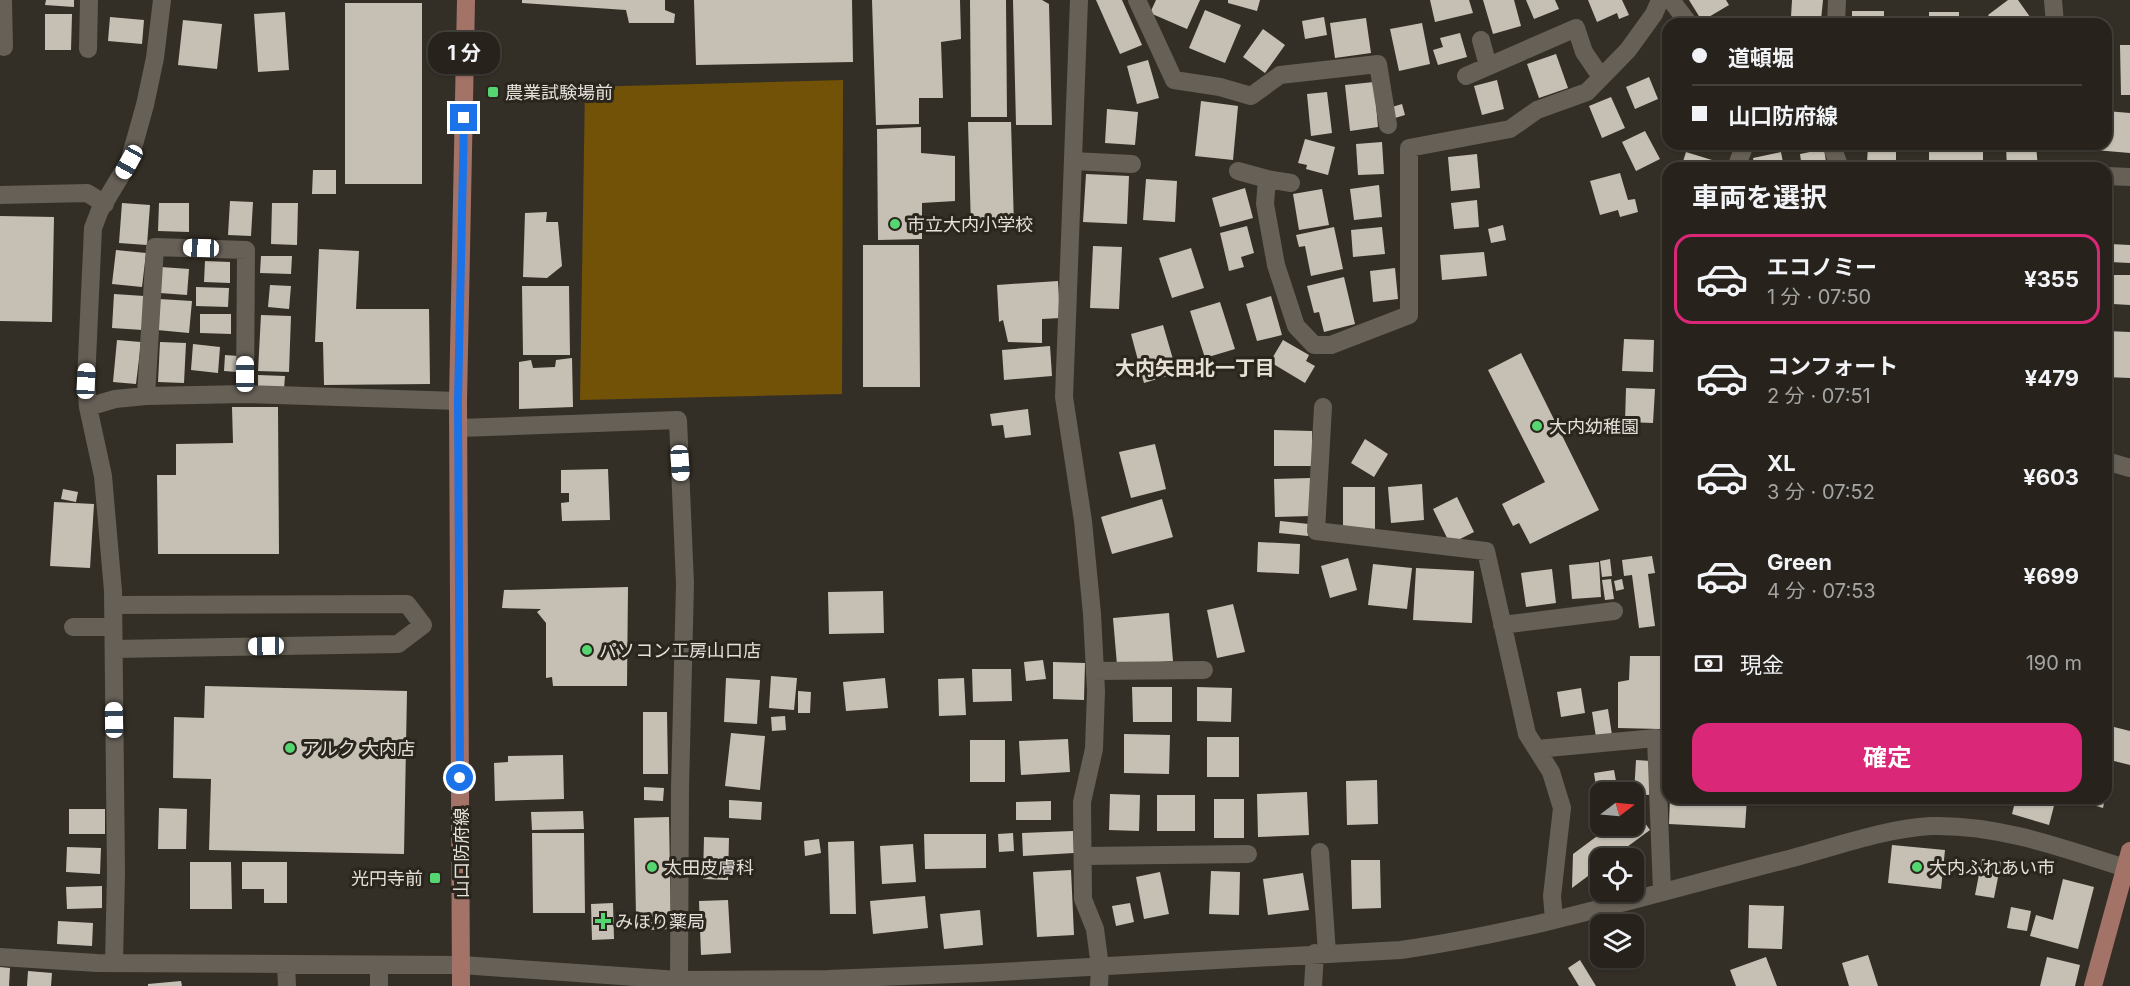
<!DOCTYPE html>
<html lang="ja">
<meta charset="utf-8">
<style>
:root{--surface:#27231c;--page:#332f29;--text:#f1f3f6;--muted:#a4a4a3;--line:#43403b;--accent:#db2777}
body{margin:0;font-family:Inter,"Noto Sans JP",sans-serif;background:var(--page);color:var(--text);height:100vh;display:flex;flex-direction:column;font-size:22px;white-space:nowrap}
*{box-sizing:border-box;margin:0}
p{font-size:20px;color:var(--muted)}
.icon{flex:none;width:33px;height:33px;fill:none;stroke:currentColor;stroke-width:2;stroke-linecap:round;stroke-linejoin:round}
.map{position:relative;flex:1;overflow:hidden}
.details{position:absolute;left:1662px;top:162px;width:450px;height:642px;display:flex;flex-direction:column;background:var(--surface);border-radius:18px;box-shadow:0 2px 4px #0004,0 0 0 2px var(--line)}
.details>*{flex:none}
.top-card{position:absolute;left:1662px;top:18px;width:450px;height:132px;border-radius:18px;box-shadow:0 2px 4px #0004,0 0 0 2px var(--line);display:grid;align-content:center;height:132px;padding:0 30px;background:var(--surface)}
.needle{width:39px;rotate:74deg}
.buttons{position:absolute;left:1590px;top:782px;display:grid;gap:12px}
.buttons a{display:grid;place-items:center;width:54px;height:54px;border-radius:12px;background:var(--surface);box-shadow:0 2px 4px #0004,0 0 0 2px var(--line);font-size:30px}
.end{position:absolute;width:27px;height:27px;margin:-14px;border:8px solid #1a73e8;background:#fff;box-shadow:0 0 0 3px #fff}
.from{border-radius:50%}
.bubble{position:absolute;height:42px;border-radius:18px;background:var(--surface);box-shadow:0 2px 4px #0004,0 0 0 2px var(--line);font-size:20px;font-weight:700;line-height:42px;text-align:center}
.car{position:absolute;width:18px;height:36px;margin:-18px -9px;border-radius:8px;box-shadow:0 0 4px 2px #0007;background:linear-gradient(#fff 24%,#345 0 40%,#fff 0 76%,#345 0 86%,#fff 0)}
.top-card b{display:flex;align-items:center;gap:21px;height:57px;font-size:22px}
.top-card b+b{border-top:2px solid var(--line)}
.top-card i{width:15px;height:15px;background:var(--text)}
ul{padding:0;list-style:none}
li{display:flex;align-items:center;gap:18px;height:90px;margin:0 12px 9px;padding:0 18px;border:3px solid transparent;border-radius:18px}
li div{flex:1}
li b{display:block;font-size:22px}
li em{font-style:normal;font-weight:700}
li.on{border-color:var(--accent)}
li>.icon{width:54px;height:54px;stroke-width:1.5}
h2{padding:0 30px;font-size:27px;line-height:72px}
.pay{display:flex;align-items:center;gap:15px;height:66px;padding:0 30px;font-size:22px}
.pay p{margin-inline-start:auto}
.button{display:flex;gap:12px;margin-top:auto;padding:12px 30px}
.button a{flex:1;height:69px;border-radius:18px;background:var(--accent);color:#fff;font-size:24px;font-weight:700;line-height:69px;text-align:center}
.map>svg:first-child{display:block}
</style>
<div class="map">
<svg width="2130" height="986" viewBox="0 0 2130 986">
<rect width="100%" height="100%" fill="#342f26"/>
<path fill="#725206" d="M843,80l-1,314 -262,6 5,-313z"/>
<path fill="#c6c0b4" d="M46,0h28v7l-29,-2z
M522,0h143v10l10,4 -1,9h-45l-3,-13 -104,-7z
M694,0h158l1,62 -157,3z
M872,0h88l1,39 -20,3 2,56h-24v26l-43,1z
M970,0h36l1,117h-36z
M1013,0h29l7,4 3,121h-36z
M1096,0h26l20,45 -22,9z
M1156,0h44l-13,29 -37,-16z
M1228,0h32l-3,11 -29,-8z
M1430,0h39l4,13 -38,9z
M1483,0h31l7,26 -28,8z
M1526,0h29l4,9 -25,10z
M1588,0h34l7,15 -10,4 -2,-6 -20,9z
M1689,0h37l3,5 -27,16z
M1792,0h31l-2,20 -30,-3z
M2008,0h10l17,24h-41l-6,-9z
M345,3h77v181h-77z
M1205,10l36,15 -16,38 -36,-15z
M1852,11h32v13h-32z
M285,12l4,58 -31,2 -4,-58z
M1929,12h30v12h-30z
M45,14h27l-1,36h-26z
M110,17l34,3 -2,24 -34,-3z
M1324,17l3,18 -22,4 -3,-18z
M1366,18l5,35 -36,5 -5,-35z
M183,20l39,4 -5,45 -39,-4z
M1422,23l8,41 -31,7 -9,-42z
M1263,29l22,16 -20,28 -22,-16z
M1460,33l7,24 -29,8 -5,-15 10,-3 -3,-9z
M2106,42h3l-1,25h-2z
M2120,45h10v50h-9z
M1556,54l12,34 -29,10 -12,-34z
M1148,60l11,38 -22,6 -10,-38z
M1649,77l9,22 -23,10 -9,-22z
M1497,80l7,29 -22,6 -8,-29z
M1374,82l4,45 -28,4 -5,-46z
M1327,92l5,41 -21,3 -4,-42z
M1611,97l14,31 -23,10 -13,-32z
M1201,101l37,5 -5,54 -38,-4z
M1402,104l3,11 -10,3 -3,-11z
M1107,109l31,3 -3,33 -30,-2z
M2106,111l24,2v40l-47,-4 1,-5h22z
M968,122h43l3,104 -43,1z
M921,127v26l34,3v45l-33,2v36l-44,1 -1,-111z
M1645,131l15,28 -24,12 -14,-29z
M1305,139l30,8 -7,28 -22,-6 1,-4 -9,-2z
M1382,142l2,32 -26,1 -2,-31z
M1868,144h28v20h-29z
M1929,144h54v24h-54z
M2036,145l2,23h-31l-1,-21z
M1824,149l3,19h-25l-2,-14z
M1686,152l39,12 -1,4h-43z
M1781,152l3,16h-29l-2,-10z
M1477,154l3,34 -29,3 -3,-34z
M313,170h23v24h-24z
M1620,173l8,27 7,-1 3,13 -18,5 -2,-7 -18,5 -10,-34z
M1086,174l43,2 -2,48 -44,-2z
M1146,179l31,2 -2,41 -32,-2z
M1379,185l3,32 -28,3 -4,-31z
M1245,188l8,30 -33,9 -8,-29z
M1322,189l7,36 -30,5 -6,-36z
M1477,200l2,27 -25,2 -3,-26z
M230,201l23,1 -2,34 -23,-1z
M122,203l28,2 -3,40 -28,-2z
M159,203h30v29l-31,-1z
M272,203h26l-1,42 -26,-1z
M547,212l-1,10h12l4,44 -15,12 -24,-1 2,-64z
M0,216l54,1 -2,105 -52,-1z
M1503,225l3,15 -15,3 -3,-14z
M1247,226l7,27 -13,4 3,10 -15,4 -9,-38z
M1334,227l9,42 -32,7 -6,-30 -6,1 -3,-12z
M1382,227l3,27 -32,3 -2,-27z
M2110,244l20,1v18l-20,-1z
M863,245h56l1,142h-57z
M1093,246l29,1 -3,62 -29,-1z
M1191,248l13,40 -32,10 -13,-40z
M319,249l40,2 -3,58h73l1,75 -106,1 -1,-43h-8z
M116,250l30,3 -4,34 -30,-3z
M1484,252l3,24 -45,4 -2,-25z
M261,256h31l-1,18 -31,-1z
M205,261l25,1v21l-26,-1z
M161,267l28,2 -2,26 -27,-2z
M1395,268l3,31 -25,3 -3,-31z
M2114,275h16v30l-17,-1z
M1344,277l11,47 -31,8 -5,-20 -5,1 -7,-27z
M1058,281l2,37 -18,1v24l-34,-1 -5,-22 -4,2 -2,-37z
M270,285l21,1 -2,23 -21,-2z
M522,286h47l1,69h-47z
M196,287l33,1 -1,19 -32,-1z
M114,294l30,2 -1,34 -31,-2z
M1271,296l11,39 -25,6 -11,-37z
M159,299l33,2 -3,32 -32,-3z
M1220,302l15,47 -30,9 -15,-47z
M200,314h31v20l-31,-1z
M261,315l30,1 -2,56 -31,-1z
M1163,325l14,48 -33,10 -13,-49z
M2106,331l24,1v46l-24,-1z
M1624,339l30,1 -1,32 -31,-1z
M117,340l24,2 -5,42 -23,-2z
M1283,340l26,15 -3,6 9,5 -10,17 -35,-21z
M160,342l26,1 -2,40 -26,-1z
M193,344l27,3 -2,26 -27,-3z
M1050,346l2,30 -48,4 -2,-30z
M1521,353l78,157 -69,34 -11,-21 -6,3 -11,-22 43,-22 -57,-112z
M225,355l13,1 -1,16 -13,-1z
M572,358l1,49 -54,2v-47l12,-2 2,8 22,-1 1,-7z
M258,375l27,1 -1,13 -26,-1z
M1626,388l29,1 -2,34 -28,-1z
M232,407h46l1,147h-121l-1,-79h19v-31l57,-1z
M1028,409l3,26 -26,3 -2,-13 -11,1 -2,-12z
M1274,430l38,1v35h-38z
M1365,439l23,15 -14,23 -23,-14z
M1155,444l11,45 -35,9 -12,-46z
M608,469l2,51 -48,1 -1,-18 8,-1v-9h-8v-23z
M1310,478l1,38 -36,1 -1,-38z
M1422,484l2,36 -33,3 -3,-36z
M1343,487h32v46l-32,-1z
M63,489l15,3 -2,10 -15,-3z
M1457,497l17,35 -24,12 -17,-35z
M1162,499l11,38 -61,17 -11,-37z
M54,502l40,2 -4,64 -40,-2z
M1280,521l29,3 -1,12 -29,-3z
M1258,542l42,2 -1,30 -42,-2z
M1652,556l3,17 -7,1 7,52 -16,2 -7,-53 -8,1 -2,-16z
M1348,558l9,32 -27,8 -9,-32z
M1610,559l2,17 -10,1 -2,-16z
M1599,562l2,35 -29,2 -3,-34z
M1373,564l39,4 -5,41 -39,-4z
M1416,568l58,3 -2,52 -59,-3z
M1552,569l4,34 -30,4 -5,-34z
M1611,579l3,20 -9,1 -3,-20z
M1622,579l2,10 -8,2 -2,-10z
M628,587l-1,99h-74l-1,-9 -6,1v-55l-9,-11 4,-3 -39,-1 2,-18z
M883,591l1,42 -55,1 -1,-42z
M1233,604l12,48 -28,6 -10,-48z
M1169,613l4,48 -56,4 -4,-47z
M1630,656h32l-2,73 -42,-1v-46l11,-2z
M1043,660l3,19 -20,2 -2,-19z
M1053,662l32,1 -1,37 -31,-1z
M972,669h39l1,32 -39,1z
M771,676l26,2 -3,32 -25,-2z
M726,678l34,2 -3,44 -33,-2z
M885,678l3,30 -42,3 -3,-29z
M964,678l2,37 -27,1 -1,-37z
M205,686l202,5 -3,163 -195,-4 2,-71 -38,-1 1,-61 30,1z
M1132,687h40v35h-39z
M1197,687l35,1 -1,34 -34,-1z
M1581,688l4,25 -24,4 -4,-25z
M798,691l13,1 -1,21h-12z
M1608,709l4,26 -16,2 -4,-25z
M643,712h24l1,62h-25z
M785,716l1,14 -14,1 -1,-14z
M2106,725l24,6v34l-24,-6z
M731,733l34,3 -5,54 -35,-4z
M1124,734l46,1 -1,39 -45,-1z
M1207,737h32v40h-32z
M1068,739l2,33 -49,3 -2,-34z
M970,740h35v42h-35z
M563,755l1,44 -69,2 -1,-38 14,-1v-6z
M1636,760l15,1 -2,34 -15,-1z
M1614,770l4,22h-18l-1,15 -5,-34z
M1377,780l1,44 -31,1 -1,-44z
M644,787l20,1 -1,13 -19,-1z
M1307,792l2,43 -51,2 -1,-43z
M1110,794l30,1 -1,36 -30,-1z
M1157,795h38v36h-38z
M1670,798h77l-2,30 -76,-4z
M2016,798h40l-7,27 -37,-11z
M2070,798h35l-2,10z
M1214,799h30v39h-30z
M729,800l33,2 -1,18 -32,-2z
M1051,801v19h-35v-18z
M159,808l28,1 -1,40h-28z
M1634,808l16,22 -38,28h-12v9l-28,21 1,-34 39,-29h22z
M69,809h36v25h-36z
M583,811l1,18 -52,1 -1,-18z
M669,817l2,112 -25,1v-15h-10l-2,-97z
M1073,831l1,22 -51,3 -1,-23z
M532,833h52l1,80h-52z
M1013,833l1,18 -15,1 -1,-18z
M924,834h62v34l-61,1z
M704,837l25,1 -1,42 -25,-1z
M819,839l2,14 -16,3 -1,-15z
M854,841l2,73h-26l-2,-72z
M913,844l3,38 -34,2 -2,-38z
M1892,845l53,5 -4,39 -53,-6z
M67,847l34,1 -1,26 -34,-2z
M1982,859l19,3 -7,36 -19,-3z
M1351,860h29l1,48 -29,1z
M190,862h41l1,47h-42z
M242,862h45v41h-23v-14h-22z
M1071,870l3,65 -37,2 -4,-65z
M1211,871l29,1 -1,43 -30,-1z
M1160,872l9,42 -25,5 -8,-42z
M1303,873l6,37 -41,5 -5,-36z
M2063,879l31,8 -16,62 -48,-13 6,-21 17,5z
M102,886v22l-35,1 -1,-22z
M925,896l3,32 -55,6 -3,-33z
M728,900l3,53 -30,2 -2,-54z
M613,903l1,36 -22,1 -1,-36z
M1130,903l4,19 -18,4 -4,-20z
M1749,905l35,1 -2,43 -34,-1z
M2011,907l20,4 -4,20 -20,-3z
M980,910l3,35 -39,4 -4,-35z
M58,921l35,2 -1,23 -35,-2z
M1868,955l10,31h-29l-7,-23z
M1766,957l11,29h-41l-6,-16z
M2047,957l33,8 -5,21h-35z
M1580,960l16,26h-17l-11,-18z
M0,967l10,1 -1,18h-9z
M28,971l24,2 -1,13h-24z
M181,981l1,5h-34v-2z"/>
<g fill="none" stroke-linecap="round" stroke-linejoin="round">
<path stroke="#666057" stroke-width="18" d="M3,0l1,47
M1079,0l-15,397 19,124 9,93 4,77 -2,58 -12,53 1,97 12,30 5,38 -1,19
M1137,0l37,80 46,7 31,9 29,-21 98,-11 10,61
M1671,0l18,24
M2053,0l2,24
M1836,24l1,-24
M1481,40l7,26
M88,49l1,-49
M1466,76l110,-48 8,24 17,25
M1831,144l9,24
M1073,161l59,3
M1736,168l9,-24
M1238,171l29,8 -2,25 11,61 20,61 18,19h17l78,-30v-167l101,-19 27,-19 50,-18 41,-42 26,-36 6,-14
M2106,176l24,1
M1267,179l24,4
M0,195l87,-2 18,11
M146,396l9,-149 91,3 -1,144
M88,407l27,-8 31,-3 99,-2 213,7
M1323,407l-7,124 170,20 41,183 24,38 11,36 -10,88 2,23
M459,428l219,-8 7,164 -5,204 -1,192
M2106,461l24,7
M113,605l294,-1 16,21 -25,19 -284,5
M1502,625l112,-14
M73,627h40
M1095,671l109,-1
M1537,749l119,-11 6,153
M1320,852l7,101
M1083,856l165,-2
M0,957l97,6 364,2 218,15 149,-1 152,-6 421,-23c128,-18 254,-57 380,-89 49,-12 99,-32 150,-35 66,-2 132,22 194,42
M114,962l2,-89 -3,-282 -10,-115 -15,-69 -2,-25 7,-154 7,-18 29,-48 16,-57 10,-47 7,-58
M286,965l1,21
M379,966v20
M1313,986l2,-33"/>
<path stroke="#a47367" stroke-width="18" d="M461,986l-3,-585 8,-401
M2093,986l37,-135"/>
</g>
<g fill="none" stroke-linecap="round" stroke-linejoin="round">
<path stroke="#1a73e8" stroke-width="8" d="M460,778l-2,-377 6,-283"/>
</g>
<g fill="#55d671" stroke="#2a251d" stroke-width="2">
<rect x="487" y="86" width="12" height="12" rx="3"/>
<circle cx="895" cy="224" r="6"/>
<circle cx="1537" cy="426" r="6"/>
<circle cx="587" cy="650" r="6"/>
<circle cx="290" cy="748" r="6"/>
<circle cx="652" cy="867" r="6"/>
<circle cx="1917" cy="867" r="6"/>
<rect x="429" y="872" width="12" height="12" rx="3"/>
<path d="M600 912h6v6h6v6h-6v6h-6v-6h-6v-6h6z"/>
</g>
<g text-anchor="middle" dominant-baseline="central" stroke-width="6" stroke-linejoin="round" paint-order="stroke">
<g font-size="18" fill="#e3e0da" stroke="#2a251d" text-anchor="start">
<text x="505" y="92">農業試験場前</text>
<text x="907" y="224">市立大内小学校</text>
<text x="1549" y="426">大内幼稚園</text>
<text x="599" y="650">パソコン工房山口店</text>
<text x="302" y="748">アルク 大内店</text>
<text x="664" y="867">太田皮膚科</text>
<text x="1929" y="867">大内ふれあい市</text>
<text x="423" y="878" text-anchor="end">光円寺前</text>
<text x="615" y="921">みほり薬局</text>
</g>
<g font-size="18" fill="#e3e0da" stroke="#2a251d">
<text transform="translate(461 853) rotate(-90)">山口防府線</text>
</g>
<g font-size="20" font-weight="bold" fill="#e6e0d4" stroke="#2a251d">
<text x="1195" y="368">大内矢田北一丁目</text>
</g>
</g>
</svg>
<div class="buttons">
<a><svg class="needle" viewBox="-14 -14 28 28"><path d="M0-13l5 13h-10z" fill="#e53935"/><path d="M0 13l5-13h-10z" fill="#a4a4a3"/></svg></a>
<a><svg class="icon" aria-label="locate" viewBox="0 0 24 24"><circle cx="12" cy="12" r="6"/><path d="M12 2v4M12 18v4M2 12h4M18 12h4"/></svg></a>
<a><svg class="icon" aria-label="layers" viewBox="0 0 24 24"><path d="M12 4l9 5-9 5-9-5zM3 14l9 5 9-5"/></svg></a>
</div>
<i class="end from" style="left:460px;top:778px"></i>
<i class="end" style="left:464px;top:118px"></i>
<div class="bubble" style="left:428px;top:32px;width:72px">1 分</div>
<i class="car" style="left:129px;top:162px;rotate:209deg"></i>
<i class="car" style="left:201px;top:248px;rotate:272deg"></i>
<i class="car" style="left:245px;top:374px;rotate:0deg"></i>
<i class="car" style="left:86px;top:381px;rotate:3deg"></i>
<i class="car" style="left:680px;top:463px;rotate:176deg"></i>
<i class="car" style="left:266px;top:646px;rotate:269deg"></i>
<i class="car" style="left:114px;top:720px;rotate:359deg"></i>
<div class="top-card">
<b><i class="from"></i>道頓堀</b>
<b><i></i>山口防府線</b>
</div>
<section class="details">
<h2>車両を選択</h2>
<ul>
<li class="on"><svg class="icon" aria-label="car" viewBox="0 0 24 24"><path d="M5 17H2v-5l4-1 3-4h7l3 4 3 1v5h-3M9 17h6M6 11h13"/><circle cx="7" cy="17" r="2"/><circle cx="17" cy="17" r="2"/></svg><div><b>エコノミー</b><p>1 分 · 07:50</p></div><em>¥355</em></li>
<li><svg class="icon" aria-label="car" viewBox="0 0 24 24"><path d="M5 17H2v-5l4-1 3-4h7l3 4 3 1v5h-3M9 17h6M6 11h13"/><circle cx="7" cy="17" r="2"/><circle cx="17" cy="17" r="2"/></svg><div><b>コンフォート</b><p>2 分 · 07:51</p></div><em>¥479</em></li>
<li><svg class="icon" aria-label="car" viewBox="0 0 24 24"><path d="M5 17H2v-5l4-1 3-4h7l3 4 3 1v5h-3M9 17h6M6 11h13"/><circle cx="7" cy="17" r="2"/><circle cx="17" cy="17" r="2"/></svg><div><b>XL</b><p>3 分 · 07:52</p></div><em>¥603</em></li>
<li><svg class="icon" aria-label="car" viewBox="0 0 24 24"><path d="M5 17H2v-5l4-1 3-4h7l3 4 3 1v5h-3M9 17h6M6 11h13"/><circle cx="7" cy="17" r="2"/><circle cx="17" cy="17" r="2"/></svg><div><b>Green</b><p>4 分 · 07:53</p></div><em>¥699</em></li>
</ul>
<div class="pay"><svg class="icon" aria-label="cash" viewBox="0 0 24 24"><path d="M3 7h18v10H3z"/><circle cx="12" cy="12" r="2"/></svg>現金<p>190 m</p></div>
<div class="button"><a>確定</a></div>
</section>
</div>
